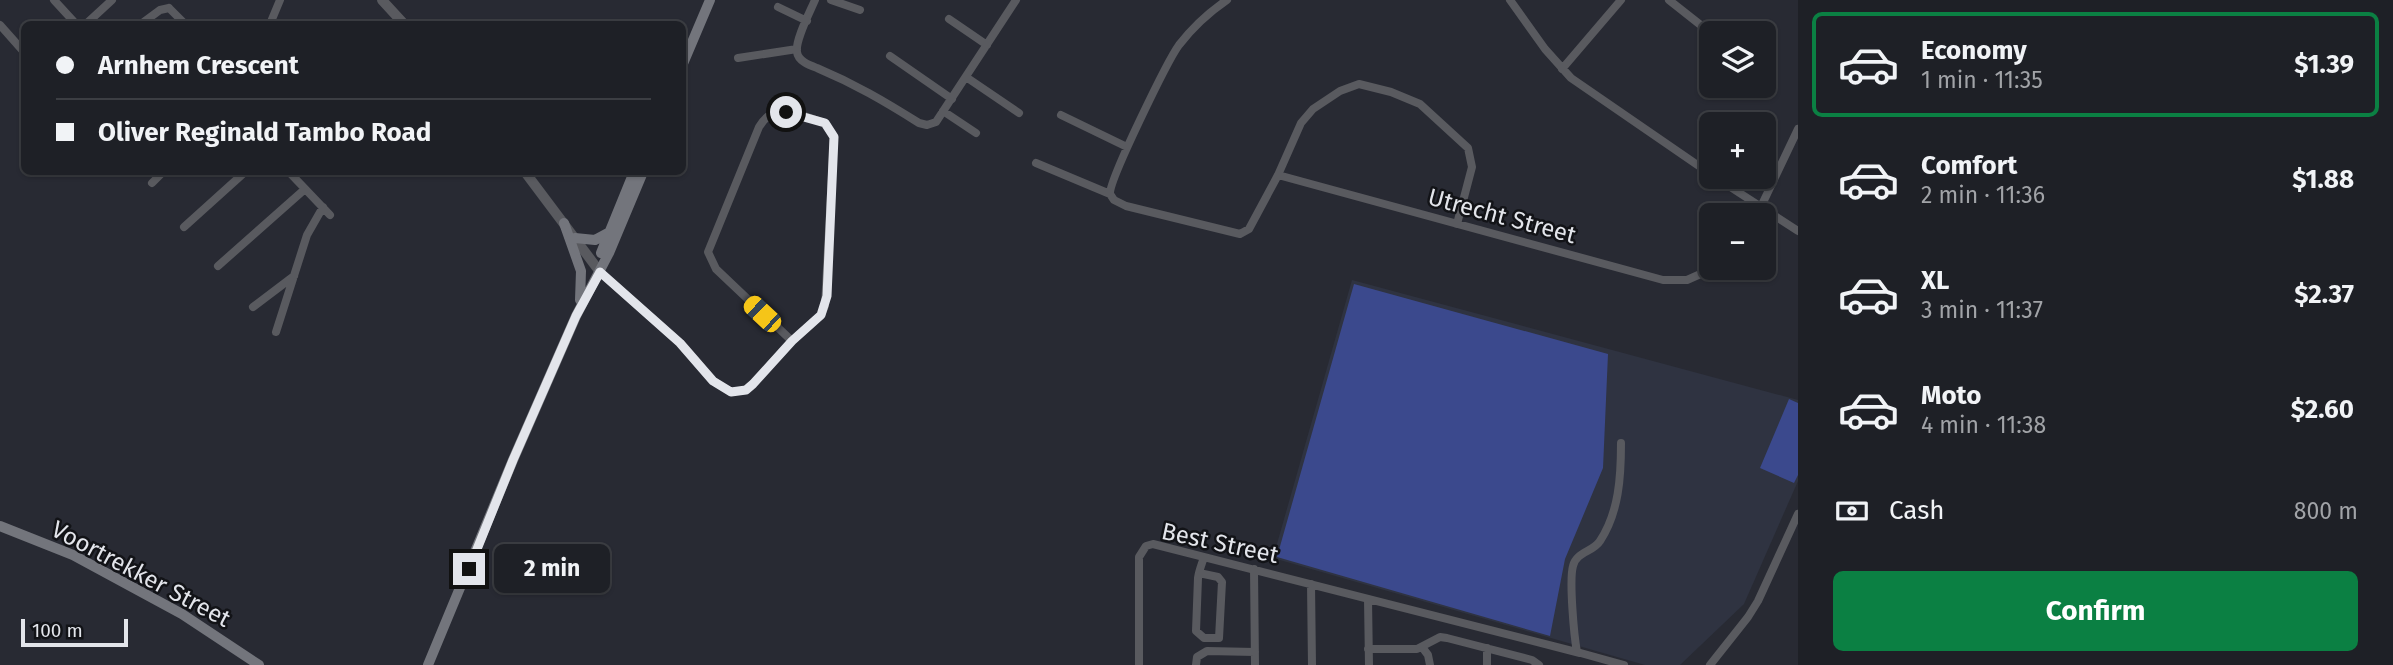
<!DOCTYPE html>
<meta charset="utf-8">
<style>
:root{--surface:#1e2026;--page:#2b2d32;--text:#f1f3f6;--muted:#a1a3a7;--line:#3c3e43;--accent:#0b8043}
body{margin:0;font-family:"Fira Sans",sans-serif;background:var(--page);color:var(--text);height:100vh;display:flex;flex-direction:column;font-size:26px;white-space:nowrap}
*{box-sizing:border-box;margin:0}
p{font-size:23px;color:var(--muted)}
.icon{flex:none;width:38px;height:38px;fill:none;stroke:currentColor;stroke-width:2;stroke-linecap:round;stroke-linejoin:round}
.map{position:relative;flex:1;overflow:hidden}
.drawer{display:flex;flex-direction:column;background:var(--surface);width:595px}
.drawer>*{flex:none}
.banner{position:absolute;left:21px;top:21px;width:665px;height:154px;border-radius:10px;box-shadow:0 2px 5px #0004,0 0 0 2px var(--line);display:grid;align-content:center;height:154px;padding:0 35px;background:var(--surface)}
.fabs{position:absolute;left:1699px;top:21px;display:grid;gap:14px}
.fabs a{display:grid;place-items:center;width:77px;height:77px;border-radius:10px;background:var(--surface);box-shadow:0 2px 5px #0004,0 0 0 2px var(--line);font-size:35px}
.scale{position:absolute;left:21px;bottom:18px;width:107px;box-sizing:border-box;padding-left:7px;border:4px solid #e3e5eb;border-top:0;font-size:19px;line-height:24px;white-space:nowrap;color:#e3e5eb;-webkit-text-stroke:5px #121317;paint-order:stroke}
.end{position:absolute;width:32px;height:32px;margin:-16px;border:9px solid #e3e5eb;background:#111;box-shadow:0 0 0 4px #111}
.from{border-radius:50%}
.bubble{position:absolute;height:49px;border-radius:10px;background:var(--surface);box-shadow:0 2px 5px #0004,0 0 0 2px var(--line);font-size:23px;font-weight:700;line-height:49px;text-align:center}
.car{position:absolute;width:21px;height:42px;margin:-21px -10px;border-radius:9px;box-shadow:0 0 5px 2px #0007;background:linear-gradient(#f5c518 24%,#345 0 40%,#f5c518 0 76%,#345 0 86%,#f5c518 0)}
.banner b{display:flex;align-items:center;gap:24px;height:66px;font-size:26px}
.banner b+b{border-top:2px solid var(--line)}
.banner i{width:18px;height:18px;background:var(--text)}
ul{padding:12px 0 0;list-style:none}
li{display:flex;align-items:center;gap:21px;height:105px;margin:0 14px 10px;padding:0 21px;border:4px solid transparent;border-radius:10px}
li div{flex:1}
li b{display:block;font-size:26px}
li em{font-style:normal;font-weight:700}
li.on{border-color:var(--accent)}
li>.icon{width:63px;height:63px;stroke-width:1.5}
.pay{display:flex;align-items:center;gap:18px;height:77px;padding:0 35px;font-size:26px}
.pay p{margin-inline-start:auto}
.primary-button{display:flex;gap:14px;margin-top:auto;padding:14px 35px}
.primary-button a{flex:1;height:80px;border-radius:10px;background:var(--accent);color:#fff;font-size:28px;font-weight:700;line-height:80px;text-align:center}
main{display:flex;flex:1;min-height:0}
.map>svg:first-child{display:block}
</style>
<main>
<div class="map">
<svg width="1798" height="665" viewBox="0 0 1798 665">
<rect width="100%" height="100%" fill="#282a33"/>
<path fill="#2f3341" d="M1352,280l446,120v81l-54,123 -64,61h-35l-372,-107z"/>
<path fill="#3b498d" d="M1354,284l254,70 -5,114 -38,91 -15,77 -273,-79z
M1789,399l9,4v72l-4,8 -34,-15z"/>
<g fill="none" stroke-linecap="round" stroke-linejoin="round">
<path stroke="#595a5f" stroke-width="8" d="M54,0l22,24
M815,0c-5,12 -20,40 -18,52 1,9 12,13 20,16 38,16 67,33 102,55l8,2 9,-3 80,-122
M831,0l29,10
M1510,0l35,49 26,29 141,97
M1669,0l43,34
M778,7l29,14
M169,8l16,16
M949,19l38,26
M86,24l26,-24
M141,24l19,-14 9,-2
M270,24l10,-24
M0,25l24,27
M890,56l62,43
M738,58l59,-9
M1562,69l59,-69
M966,77l53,36
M943,111l33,22
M1061,115l66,32
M1036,163l74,31 4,6 12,6 114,28 9,-5 29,-54 23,-52 12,-14 27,-18 19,-7 32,8 29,12 48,44 4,19 -15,57
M289,172l41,43
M1278,175l385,105h24l27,-12
M1715,177l83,54
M152,183l11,-11
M1110,194c-1,-14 58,-134 69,-149 14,-18 29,-32 48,-45
M1757,215l41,-86
M184,227l61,-55
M218,266l87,-77
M600,272l80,71 33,38 18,11 15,-2 7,-6 39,-43 29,-26 4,-9 9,-169 -9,-14c-24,-7 -50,-24 -66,4l-51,125 8,17 76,72
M253,307l41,-31
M276,332l31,-97 16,-28
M1621,443c0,34 -2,69 -21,98 -7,11 -24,11 -27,25 -4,14 1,70 4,86l47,13
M1254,569l1,96
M1199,573l19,4 4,5 -3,56h-15l-8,-7 2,-53c1,-8 4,-14 6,-21
M1311,584l1,81
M1368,599l1,66
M1422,647l6,8 2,10
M1368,649h49l23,-12 7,1 85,22 7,5
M1139,665v-108l7,-11 7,-2 427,109
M1196,665l1,-8 10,-6 48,1
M1487,665v-17
M1710,665l38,-48 10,-16 40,-87"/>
<path stroke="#595a5f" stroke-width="10" d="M382,0l22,24
M525,172l75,100"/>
<path stroke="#73757c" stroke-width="10" d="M682,66l28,-66
M564,223l17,48 -1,29
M575,238l20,2 13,-7
M601,253l33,-81
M0,526l73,29 109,59 77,51
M428,665l85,-205 63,-144 33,-63 34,-81"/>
</g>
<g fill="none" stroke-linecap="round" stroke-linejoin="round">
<path stroke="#e3e5eb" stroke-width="9" d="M469,569l44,-109 63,-144 24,-44 80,71 33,38 18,11 15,-2 7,-6 39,-43 29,-26 6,-19 7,-159 -9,-14 -39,-11"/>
</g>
<g text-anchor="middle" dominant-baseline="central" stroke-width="5" stroke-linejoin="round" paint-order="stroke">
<g font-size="24" fill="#e3e5eb" stroke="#121317">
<text transform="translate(1502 216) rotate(15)">Utrecht Street</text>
<text transform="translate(1220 543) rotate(12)">Best Street</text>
<text transform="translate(141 574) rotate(28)">Voortrekker Street</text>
</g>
</g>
</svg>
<div class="fabs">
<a><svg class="icon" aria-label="layers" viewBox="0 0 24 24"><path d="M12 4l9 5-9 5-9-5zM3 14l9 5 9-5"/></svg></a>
<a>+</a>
<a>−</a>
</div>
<div class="scale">100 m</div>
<i class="end from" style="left:786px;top:112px"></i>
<i class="end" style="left:469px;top:569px"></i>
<div class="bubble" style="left:494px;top:544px;width:116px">2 min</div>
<i class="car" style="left:762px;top:314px;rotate:313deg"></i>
<div class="banner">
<b><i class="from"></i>Arnhem Crescent</b>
<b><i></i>Oliver Reginald Tambo Road</b>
</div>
</div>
<section class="drawer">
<ul>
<li class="on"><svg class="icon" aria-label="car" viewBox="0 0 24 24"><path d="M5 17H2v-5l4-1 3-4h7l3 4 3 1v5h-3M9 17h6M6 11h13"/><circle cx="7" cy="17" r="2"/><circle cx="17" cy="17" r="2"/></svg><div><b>Economy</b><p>1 min · 11:35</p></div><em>$1.39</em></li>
<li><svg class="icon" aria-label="car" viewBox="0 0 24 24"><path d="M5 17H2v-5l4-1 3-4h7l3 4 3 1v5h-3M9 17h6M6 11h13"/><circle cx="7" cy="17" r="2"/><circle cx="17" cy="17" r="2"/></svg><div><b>Comfort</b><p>2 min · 11:36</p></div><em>$1.88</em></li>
<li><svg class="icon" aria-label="car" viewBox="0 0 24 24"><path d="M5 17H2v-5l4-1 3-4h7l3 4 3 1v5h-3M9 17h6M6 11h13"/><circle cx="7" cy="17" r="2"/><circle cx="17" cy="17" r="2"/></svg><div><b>XL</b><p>3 min · 11:37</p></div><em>$2.37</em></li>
<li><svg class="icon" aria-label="car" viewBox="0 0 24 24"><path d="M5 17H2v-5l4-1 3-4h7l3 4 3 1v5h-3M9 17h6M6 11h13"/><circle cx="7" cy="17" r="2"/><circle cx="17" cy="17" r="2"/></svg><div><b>Moto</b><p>4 min · 11:38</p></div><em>$2.60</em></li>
</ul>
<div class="pay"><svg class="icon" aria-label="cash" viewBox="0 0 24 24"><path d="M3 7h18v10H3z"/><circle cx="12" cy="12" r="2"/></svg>Cash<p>800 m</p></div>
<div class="primary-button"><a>Confirm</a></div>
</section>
</main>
